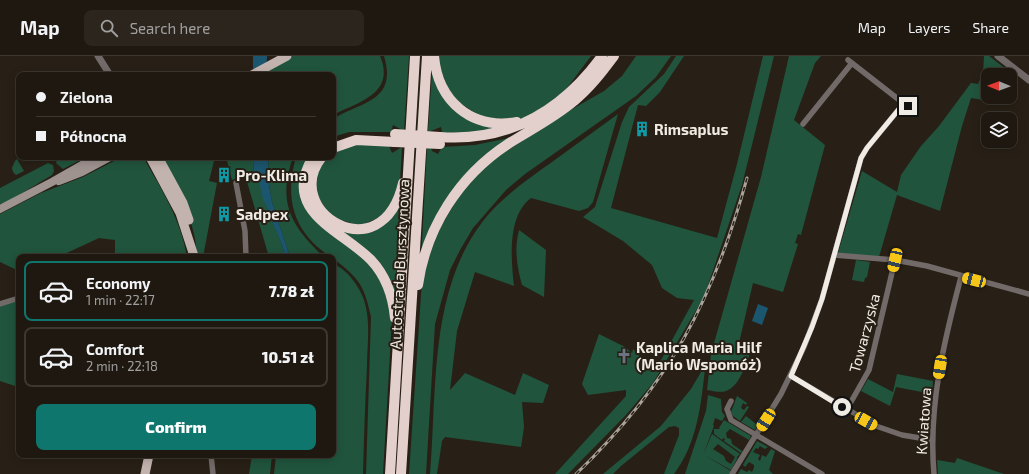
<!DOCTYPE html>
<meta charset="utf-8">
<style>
:root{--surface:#1e1810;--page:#2b251e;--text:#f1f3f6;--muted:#a1a09f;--line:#3c3730;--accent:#0f766e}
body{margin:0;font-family:"Exo 2",sans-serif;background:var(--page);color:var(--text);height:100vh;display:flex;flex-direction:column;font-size:15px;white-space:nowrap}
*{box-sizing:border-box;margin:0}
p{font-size:13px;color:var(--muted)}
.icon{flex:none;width:22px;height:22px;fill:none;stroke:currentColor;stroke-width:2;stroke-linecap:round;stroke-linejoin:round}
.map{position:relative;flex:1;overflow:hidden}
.side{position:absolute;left:16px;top:198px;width:320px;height:204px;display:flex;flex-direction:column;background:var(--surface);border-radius:8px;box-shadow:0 2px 10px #0003,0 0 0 1px var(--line)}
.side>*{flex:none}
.guide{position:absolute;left:16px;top:16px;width:320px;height:88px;border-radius:8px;box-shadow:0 2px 10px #0003,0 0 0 1px var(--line);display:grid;align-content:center;height:88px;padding:0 20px;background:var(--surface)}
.needle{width:26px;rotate:271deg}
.controls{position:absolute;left:981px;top:12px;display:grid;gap:8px}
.controls a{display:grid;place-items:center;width:36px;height:36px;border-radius:8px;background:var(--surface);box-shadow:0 2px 10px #0003,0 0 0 1px var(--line);font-size:20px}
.end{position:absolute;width:18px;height:18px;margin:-9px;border:5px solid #f0ebe4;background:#111;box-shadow:0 0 0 2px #111}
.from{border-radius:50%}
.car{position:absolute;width:12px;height:24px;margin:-12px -6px;border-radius:5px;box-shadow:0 0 3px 1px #0007;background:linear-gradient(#f5c518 24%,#345 0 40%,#f5c518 0 76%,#345 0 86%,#f5c518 0)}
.guide b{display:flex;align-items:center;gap:14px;height:38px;font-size:15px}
.guide b+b{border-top:1px solid var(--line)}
.guide i{width:10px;height:10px;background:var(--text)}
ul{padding:7px 0 0;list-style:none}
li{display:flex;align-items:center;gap:12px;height:60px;margin:0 8px 6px;padding:0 12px;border:2px solid var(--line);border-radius:8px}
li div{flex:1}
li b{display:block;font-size:15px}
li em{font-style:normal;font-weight:800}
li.on{border-color:var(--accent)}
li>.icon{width:36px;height:36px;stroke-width:1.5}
.primary-button{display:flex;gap:8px;margin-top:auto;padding:8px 20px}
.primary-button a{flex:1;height:46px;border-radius:8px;background:var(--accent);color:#fff;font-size:16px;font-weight:800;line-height:46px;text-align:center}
header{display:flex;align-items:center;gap:24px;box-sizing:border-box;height:56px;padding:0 20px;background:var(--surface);border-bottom:1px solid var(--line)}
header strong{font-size:19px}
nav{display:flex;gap:22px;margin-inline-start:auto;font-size:14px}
.search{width:280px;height:36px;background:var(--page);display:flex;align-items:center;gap:10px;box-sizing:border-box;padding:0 14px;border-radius:8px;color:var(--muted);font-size:15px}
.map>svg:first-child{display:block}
</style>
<header>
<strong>Map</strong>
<div class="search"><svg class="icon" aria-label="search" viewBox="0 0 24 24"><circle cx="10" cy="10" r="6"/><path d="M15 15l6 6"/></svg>Search here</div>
<nav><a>Map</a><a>Layers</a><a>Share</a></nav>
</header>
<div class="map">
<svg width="1029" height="418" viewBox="0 0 1029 418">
<rect width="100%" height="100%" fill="#282016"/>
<path fill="#20543d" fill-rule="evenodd" d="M293,0h87c16,38 -22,46 -47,59v-40h-67v-4z
M384,0h25l-5,75 -11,-6 -2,7h-42l-16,5v-18c27,-17 65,-17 51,-63z
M436,0h155l-30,40 -18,14 -23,9 -37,-1 -32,-21z
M636,0h35l-15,21 -20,19 -111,78 -19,16 -33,38 -13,22 -10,20 -15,54 -9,150h-17l13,-194 6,-27 22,-47 35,-41 82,-53 37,-21 18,-15z
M676,0h8l-24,36 -14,14 -8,-1 -27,103 106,30 20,-74 26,-108h11l-32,129 -38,112 -51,86 -27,32 -58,59h-13l71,-78v-6l-38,5 -6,-11 17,-50 26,13 7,6 1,-4 16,18 12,-7 33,-60 -17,-2 -15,-10 -10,-23 -29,-24 -40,-24 12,-10 27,-85 7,-15 35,-33z
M789,0h32l-6,7 -21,57 31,25 -24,90 -3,-1 -3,9 3,1 -15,48 -30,-9 -14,60 13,6c-6,12 -11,37 -26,42 -5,2 -13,0 -19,-1l4,-36 50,-177z
M984,0h5l26,20 -5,11v-12h-22v22h17l-3,6 -31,-5 -9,28 -22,85 -43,-16 -18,62 -41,-4 24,-82 35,21 4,-17 20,-29 18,-20 32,-43 7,1 5,-11z
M432,16l10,21 59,36 -58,6 -2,-8 -13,5z
M618,58l-25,88 -5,6 -9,3 -48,-13c-24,18 -20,61 -17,88l-39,-14 -18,59 -7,59 15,-17 50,22 8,-22 26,12 -6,18 -21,-1 2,25 -3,20 -76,-10 -3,4 -5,33h-7c7,-84 -1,-183 53,-253 19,-24 45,-42 69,-59 22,-16 44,-32 66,-48z
M513,81l-38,31 -54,93 6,-113h4l1,3 6,3 4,-7 33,-2z
M347,88l42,2 3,7 10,-6 -2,35 -14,32 -26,12 -31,-10 -14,-26 4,-23 7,-10h7v-6z
M58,101h28l-23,12 -7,-6z
M122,101h21c19,33 38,63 44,100h-4v-4l-5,1v3h-63v-17l-16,-2 -41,19h-39v14l-19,-9v-48l41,-21 42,-16z
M162,101h53l-6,24 8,2 -14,74h-6c-1,-37 -20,-67 -35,-100z
M226,101h27c1,15 -1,20 12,27 -3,27 16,48 20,73h-16l-24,-82 -13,5z
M268,101h25c-16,46 -2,69 31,100h-34l-18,-55 -3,-17z
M296,101h15l-8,28 78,94 11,39 -9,156h-17l5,-157c-3,-13 -6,-27 -14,-37 -11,-14 -25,-21 -37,-31 -30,-25 -34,-57 -24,-92z
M17,103l7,12 -8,4 -3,-3 -1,-4 3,-7z
M48,107l5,2 1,6 -2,4 -43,26 -9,3v-16z
M400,149l-5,92 -7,-16 -56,-56 21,7 44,-21z
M519,174l27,20 -2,47 -22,-12c-5,-18 -8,-36 -3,-55z
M856,204l14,2 -3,15 -2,1 -1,4 -12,-2z
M333,208c13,4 27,23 31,36 7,21 3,46 3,67 -2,36 -3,71 -4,107h-89l2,-19h57z
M19,244v68l-4,18 -15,-5v-75z
M704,311l1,2c-4,36 -8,75 -31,105h-10l15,-39v-7l-4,-2 -6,1 -48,39 -8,8h-10l58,-48 30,-37z
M897,318l36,7 -1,13 -36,-7 -6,19 -29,-15 7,-12 25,13z
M708,339l13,4 1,13 3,4 -3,5 -7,-3 -2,7 1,1 -11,29 9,-21 28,20 -3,3v2l-6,11 -27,-15 27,16 -2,3h-44l21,-63zM718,388l17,13 -4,7 -5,-3 -2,-5 -11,-7z
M737,340l10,7 -1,2 -3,-2 -2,5 3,2 3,-4 2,1 -9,14 -7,-5 -2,-4z
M746,360l10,8 4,-7 2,1 -7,12 -14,-8z
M724,364l27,16 -2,4 -19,-11 -4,4 1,5 4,1 1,5 10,7 -1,2 -17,-12 1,-2 -2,-1 -1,2 -8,-6v-5h6l-1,-1z
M757,385l11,6 -3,2 -5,-3 -2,3 -2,-1 -3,4 7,3 -2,4 2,2 2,-6 4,2 5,-8 4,2 -6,19 4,4h-35l3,-5 6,3 2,-2 3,2 2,-4v-3l-5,-3 -4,5 -2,-2z
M252,399h20l-2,19h-21z
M957,402l47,16h-66l-1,-14 18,3z"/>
<path fill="#1c556e" d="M253,0h14l-1,19h-13z
M253,101h15l1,28 3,17 18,55h-5c-4,-25 -24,-46 -20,-73 -13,-8 -11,-12 -12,-27z
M758,248l10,4 -6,17 -10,-4z"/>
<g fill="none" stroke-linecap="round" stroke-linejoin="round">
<path stroke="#1c556e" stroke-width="8" d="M258,101l9,42"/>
<path stroke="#716a68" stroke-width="5.5" d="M848,4l59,46
M803,68l49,-61
M236,127l9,48 1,26
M834,199l61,5 32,6 102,28
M0,248l19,-6
M791,320l85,50 26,9 30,5
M731,345l-4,8 4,11 91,54
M847,353l22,-39 26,-110
M211,399l2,19
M732,418l49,-80 23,-47 18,-48 39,-141 6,-10 37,-45
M934,418c-6,-67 10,-133 27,-197"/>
<path stroke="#716a68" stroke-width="7" d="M98,0l12,19
M998,0l31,24"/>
<path stroke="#9f9390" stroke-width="8" d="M59,125l23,-9 28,-15
M0,153l52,-27 44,-25"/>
<path stroke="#c3b3af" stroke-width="9" d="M252,19l35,-19
M150,101l30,56 14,43
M158,101l25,46 6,17
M145,418l4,-19"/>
<path stroke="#e3d0cc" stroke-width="10" d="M434,0c4,45 37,74 83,66
M440,81c70,5 122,-26 162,-81
M333,92l23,-8 39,2
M313,101c-33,55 29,73 58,103 15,16 22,37 24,58
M322,101c-43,54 60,117 81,26
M418,229c8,-57 41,-109 90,-141 22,-14 46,-26 66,-43 16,-13 28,-29 40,-45
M390,418l25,-418
M401,418l26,-418"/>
<g stroke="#aaa49c" stroke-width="3">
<path id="rail" d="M576,418c93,-89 137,-173 171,-296"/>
</g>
<use href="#rail" stroke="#282016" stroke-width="1.5" stroke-dasharray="4.5" stroke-linecap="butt"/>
<path stroke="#e3d0cc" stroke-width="10" d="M395,78l45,3
M395,86l45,2"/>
</g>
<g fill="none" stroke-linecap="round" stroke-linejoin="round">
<path stroke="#f0ebe4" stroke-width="5" d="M842,351l-51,-31 21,-49 10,-28 39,-141 6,-10 37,-45 4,3"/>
</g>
<defs>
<g id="building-bare" transform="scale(1.2)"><path d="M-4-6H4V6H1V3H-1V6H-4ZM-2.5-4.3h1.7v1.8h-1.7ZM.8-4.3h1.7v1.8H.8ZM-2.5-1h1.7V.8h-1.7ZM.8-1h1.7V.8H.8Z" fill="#0f9aa8" stroke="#282016" stroke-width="2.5" paint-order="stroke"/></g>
<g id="church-bare" transform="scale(1.2)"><path d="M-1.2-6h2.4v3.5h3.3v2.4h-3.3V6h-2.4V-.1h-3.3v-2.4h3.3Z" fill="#6b7280" stroke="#282016" stroke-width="2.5" paint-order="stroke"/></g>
</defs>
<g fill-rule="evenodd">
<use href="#building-bare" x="642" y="73"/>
<use href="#building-bare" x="224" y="119"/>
<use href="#building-bare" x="224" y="158"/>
<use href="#church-bare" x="624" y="300"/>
</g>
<g text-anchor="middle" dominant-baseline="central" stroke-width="4" stroke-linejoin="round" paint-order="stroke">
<g font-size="15" font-weight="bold" fill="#f0ebe4" stroke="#282016" text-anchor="start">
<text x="654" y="73">Rimsaplus</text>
<text x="236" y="119">Pro-Klima</text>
<text x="236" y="158">Sadpex</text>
<text x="636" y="291">Kaplica Maria Hilf<tspan x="636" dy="17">(Mario Wspomóż)</tspan></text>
</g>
<g font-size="15" fill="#f0ebe4" stroke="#282016">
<text transform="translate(399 208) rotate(-87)">Autostrada Bursztynowa</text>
<text transform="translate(864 277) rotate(-75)">Towarzyska</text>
<text transform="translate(923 365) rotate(-86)">Kwiatowa</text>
</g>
</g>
</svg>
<div class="controls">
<a><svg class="needle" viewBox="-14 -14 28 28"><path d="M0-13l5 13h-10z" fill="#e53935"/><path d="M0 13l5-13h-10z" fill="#a1a09f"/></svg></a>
<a><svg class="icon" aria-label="layers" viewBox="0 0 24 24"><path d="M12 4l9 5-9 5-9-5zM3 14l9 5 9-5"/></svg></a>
</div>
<i class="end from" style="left:842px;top:351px"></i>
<i class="end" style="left:908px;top:50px"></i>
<i class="car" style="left:895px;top:204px;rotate:193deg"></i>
<i class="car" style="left:974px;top:224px;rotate:285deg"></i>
<i class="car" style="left:940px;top:311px;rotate:189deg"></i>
<i class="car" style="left:766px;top:364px;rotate:212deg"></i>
<i class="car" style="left:866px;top:365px;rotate:119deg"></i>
<div class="guide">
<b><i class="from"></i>Zielona</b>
<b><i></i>Północna</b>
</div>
<section class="side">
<ul>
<li class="on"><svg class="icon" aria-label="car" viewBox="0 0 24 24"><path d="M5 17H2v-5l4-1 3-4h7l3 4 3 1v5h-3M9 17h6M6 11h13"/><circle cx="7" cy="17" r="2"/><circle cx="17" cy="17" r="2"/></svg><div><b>Economy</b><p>1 min · 22:17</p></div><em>7.78 zł</em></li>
<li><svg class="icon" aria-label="car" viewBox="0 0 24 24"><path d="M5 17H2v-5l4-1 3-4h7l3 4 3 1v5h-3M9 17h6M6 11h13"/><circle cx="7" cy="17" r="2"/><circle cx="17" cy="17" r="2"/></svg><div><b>Comfort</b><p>2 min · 22:18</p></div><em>10.51 zł</em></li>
</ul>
<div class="primary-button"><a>Confirm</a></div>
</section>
</div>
